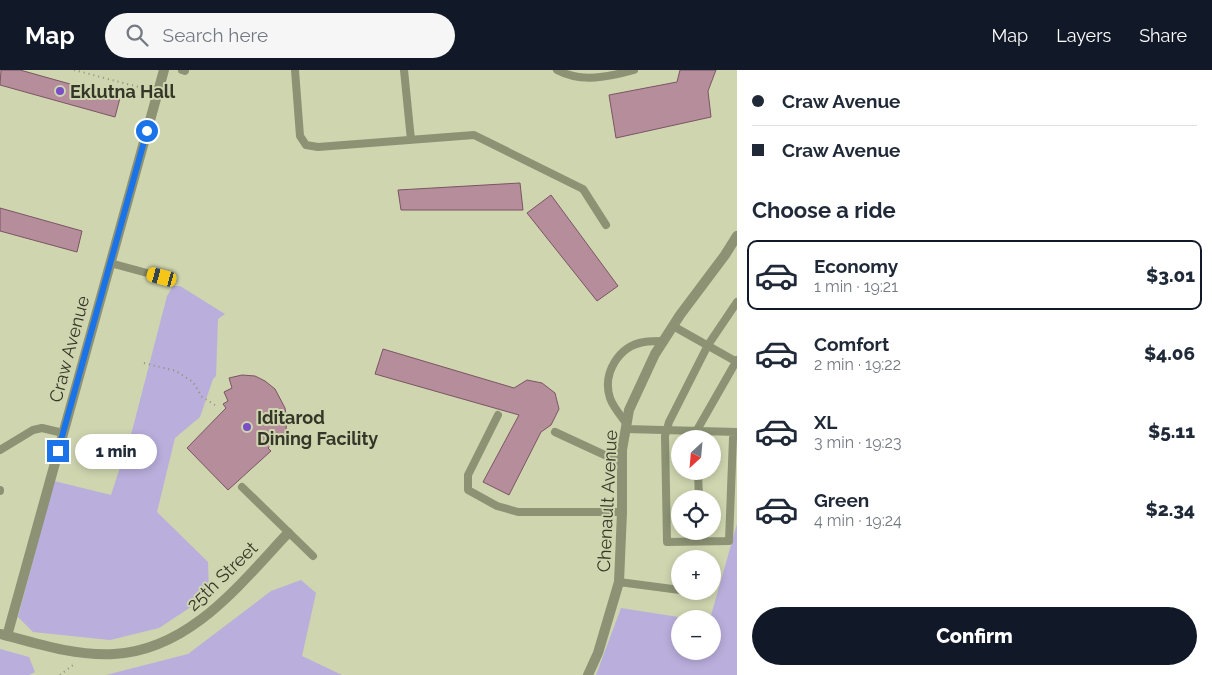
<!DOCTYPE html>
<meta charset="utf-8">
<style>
:root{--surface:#fff;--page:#f6f6f7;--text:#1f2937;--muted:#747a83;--line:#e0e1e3;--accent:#111827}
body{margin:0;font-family:Raleway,sans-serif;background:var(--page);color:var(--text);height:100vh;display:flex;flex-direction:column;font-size:19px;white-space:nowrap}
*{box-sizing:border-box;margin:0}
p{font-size:16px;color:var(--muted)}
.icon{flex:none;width:28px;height:28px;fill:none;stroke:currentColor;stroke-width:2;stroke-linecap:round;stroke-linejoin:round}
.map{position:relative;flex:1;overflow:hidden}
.side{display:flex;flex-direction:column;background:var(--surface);width:475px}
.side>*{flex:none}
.hud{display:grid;align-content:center;height:110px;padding:0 15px;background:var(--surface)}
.needle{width:32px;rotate:206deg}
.fabs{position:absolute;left:671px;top:360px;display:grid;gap:10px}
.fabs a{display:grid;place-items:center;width:50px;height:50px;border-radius:50%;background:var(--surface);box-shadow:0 2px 8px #0003;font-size:25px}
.end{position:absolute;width:22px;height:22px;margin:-11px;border:6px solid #1a73e8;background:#fff;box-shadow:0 0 0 2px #fff}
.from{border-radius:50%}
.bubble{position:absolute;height:35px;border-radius:18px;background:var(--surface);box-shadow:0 2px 8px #0003;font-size:16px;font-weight:800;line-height:35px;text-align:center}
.car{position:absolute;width:15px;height:30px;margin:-15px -8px;border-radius:6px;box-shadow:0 0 4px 1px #0007;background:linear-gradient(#f5c518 24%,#345 0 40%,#f5c518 0 76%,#345 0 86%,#f5c518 0)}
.hud b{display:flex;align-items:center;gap:18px;height:48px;font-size:19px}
.hud b+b{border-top:1px solid var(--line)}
.hud i{width:12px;height:12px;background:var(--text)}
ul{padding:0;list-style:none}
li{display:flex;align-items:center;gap:15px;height:70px;margin:0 10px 8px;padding:0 5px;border:2px solid transparent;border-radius:10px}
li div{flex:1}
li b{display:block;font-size:19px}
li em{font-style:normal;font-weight:800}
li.on{border-color:var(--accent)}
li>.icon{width:45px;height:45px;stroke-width:1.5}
h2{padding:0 15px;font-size:22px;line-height:60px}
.action{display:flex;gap:10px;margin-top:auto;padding:10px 15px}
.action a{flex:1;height:58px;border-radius:30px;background:var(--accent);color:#fff;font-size:20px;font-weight:800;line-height:58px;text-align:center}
header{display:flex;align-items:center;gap:30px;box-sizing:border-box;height:70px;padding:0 25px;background:var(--accent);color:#fff}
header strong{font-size:24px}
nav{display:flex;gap:28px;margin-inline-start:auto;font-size:18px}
.search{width:350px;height:45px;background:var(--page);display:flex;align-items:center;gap:12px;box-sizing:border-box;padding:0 18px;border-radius:28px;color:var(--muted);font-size:19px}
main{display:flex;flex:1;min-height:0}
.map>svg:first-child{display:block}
</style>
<header>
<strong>Map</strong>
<div class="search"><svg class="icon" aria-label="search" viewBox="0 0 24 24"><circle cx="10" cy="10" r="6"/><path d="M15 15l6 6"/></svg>Search here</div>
<nav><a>Map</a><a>Layers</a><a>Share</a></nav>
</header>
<main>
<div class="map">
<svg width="737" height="605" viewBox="0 0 737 605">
<rect width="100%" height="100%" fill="#ced5af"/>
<path fill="#baaedc" d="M173,216h7l45,28 -7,5 -2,57 -3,3 -13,38 -25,21 -18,74 51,50 1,33 -50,33 -49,12 -77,-8 -15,-15 36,-136 57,14 21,-64 35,-135z
M737,454v151h-141l25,-67 70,11h-11v32h32v-32h-2z
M301,510l15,13 -14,63 40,19h-236l82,-21 83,-63z
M0,579l29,8 6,15 -6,3h-29z"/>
<path fill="#b58d9b" stroke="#7a5563" d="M1,0h19l100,28 -5,19 -115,-32z
M680,0h36l-8,21 3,26 -95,21 -7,-43 68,-13z
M520,113l3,27h-122l-3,-20z
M551,125l67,91 -21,15 -70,-88z
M0,138l82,23 -5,21 -77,-21z
M383,279l131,39 13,-8 15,3 13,10 4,16 -8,16 -10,7 -32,63 -26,-13 36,-67 -144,-41z
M242,305l13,1 10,5 10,8 10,19 2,13 -2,16 -4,-1 -13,12 3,3 -43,39 -41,-42 39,-40 -3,-4 5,-3 -4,-9 8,-4 -3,-10z"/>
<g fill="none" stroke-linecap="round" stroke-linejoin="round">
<path stroke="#8e9376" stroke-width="2" stroke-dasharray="1 4" stroke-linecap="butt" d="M74,0l72,19
M144,293l32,8 17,11 9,15 13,8
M60,605l13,-10 2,-3"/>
<path stroke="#8c9273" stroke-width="8" d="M182,0l3,1
M295,0l5,66 6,9 12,2 156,-12 109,54 23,36
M404,0l7,70
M557,0c24,13 52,7 77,0
M110,193l52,14
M737,232l-29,43 -39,77 -4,14 2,106 62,-1 4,-103 4,-5
M673,256l64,36
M498,345l-30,60v15l29,16 21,6h104
M627,354c-6,-8 -14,-17 -17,-26 -8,-25 9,-52 34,-56 7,-1 14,-1 20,-1
M626,359l111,3
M555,362l67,31
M697,369v-9l40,-70
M0,380l33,-20 9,-2 21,5
M698,401l1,28
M242,417l71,69
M0,420v1
M619,512l61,8
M686,521l10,2"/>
<path stroke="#8c9273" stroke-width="10" d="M1,564c37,10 74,22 113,20 76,-4 126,-70 174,-121
M7,566l157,-566
M588,605l10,-22 21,-71 3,-70v-62l7,-40 26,-56 25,-39 45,-60 12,-19"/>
</g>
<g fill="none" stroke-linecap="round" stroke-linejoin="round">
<path stroke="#1a73e8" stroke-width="6" d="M58,381l89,-320"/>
</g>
<g fill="#794ec7" stroke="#ced5af" stroke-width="2">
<circle cx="60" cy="21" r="5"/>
<circle cx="247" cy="357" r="5"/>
</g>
<g text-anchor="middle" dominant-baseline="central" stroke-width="4" stroke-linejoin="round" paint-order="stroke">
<g font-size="18" font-weight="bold" fill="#343627" stroke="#ced5af" text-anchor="start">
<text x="70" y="21">Eklutna Hall</text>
<text x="257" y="347">Iditarod<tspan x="257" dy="21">Dining Facility</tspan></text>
</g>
<g font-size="18" fill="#343627" stroke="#ced5af">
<text transform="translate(69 279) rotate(-75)">Craw Avenue</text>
<text transform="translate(607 431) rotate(-87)">Chenault Avenue</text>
<text transform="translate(222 506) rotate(-44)">25th Street</text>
</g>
</g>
</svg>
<div class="fabs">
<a><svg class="needle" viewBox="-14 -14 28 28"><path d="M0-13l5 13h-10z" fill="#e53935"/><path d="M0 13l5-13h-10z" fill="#747a83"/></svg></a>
<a><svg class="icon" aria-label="locate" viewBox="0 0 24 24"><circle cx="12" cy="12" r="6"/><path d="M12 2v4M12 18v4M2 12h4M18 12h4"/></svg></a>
<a>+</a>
<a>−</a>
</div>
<i class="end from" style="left:147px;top:61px"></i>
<i class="end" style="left:58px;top:381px"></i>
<div class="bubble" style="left:75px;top:364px;width:82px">1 min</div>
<i class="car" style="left:162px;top:207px;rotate:285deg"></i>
</div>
<section class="side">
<div class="hud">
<b><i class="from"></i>Craw Avenue</b>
<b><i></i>Craw Avenue</b>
</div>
<h2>Choose a ride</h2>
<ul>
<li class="on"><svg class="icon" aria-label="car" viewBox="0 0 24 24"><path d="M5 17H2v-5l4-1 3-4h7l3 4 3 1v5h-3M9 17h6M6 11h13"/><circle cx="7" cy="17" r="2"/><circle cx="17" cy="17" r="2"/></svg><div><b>Economy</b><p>1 min · 19:21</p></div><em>$3.01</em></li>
<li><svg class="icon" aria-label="car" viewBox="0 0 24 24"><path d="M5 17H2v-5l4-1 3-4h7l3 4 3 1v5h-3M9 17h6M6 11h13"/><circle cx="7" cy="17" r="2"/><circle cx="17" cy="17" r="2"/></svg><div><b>Comfort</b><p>2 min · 19:22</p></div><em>$4.06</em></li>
<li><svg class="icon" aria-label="car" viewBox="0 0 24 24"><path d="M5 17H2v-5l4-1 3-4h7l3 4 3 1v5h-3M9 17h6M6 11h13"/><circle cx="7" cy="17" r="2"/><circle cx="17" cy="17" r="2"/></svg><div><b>XL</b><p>3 min · 19:23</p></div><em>$5.11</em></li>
<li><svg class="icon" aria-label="car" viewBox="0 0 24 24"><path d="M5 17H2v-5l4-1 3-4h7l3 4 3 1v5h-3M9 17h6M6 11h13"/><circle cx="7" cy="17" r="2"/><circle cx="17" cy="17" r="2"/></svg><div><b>Green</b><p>4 min · 19:24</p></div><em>$2.34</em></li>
</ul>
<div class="action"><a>Confirm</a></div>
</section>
</main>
